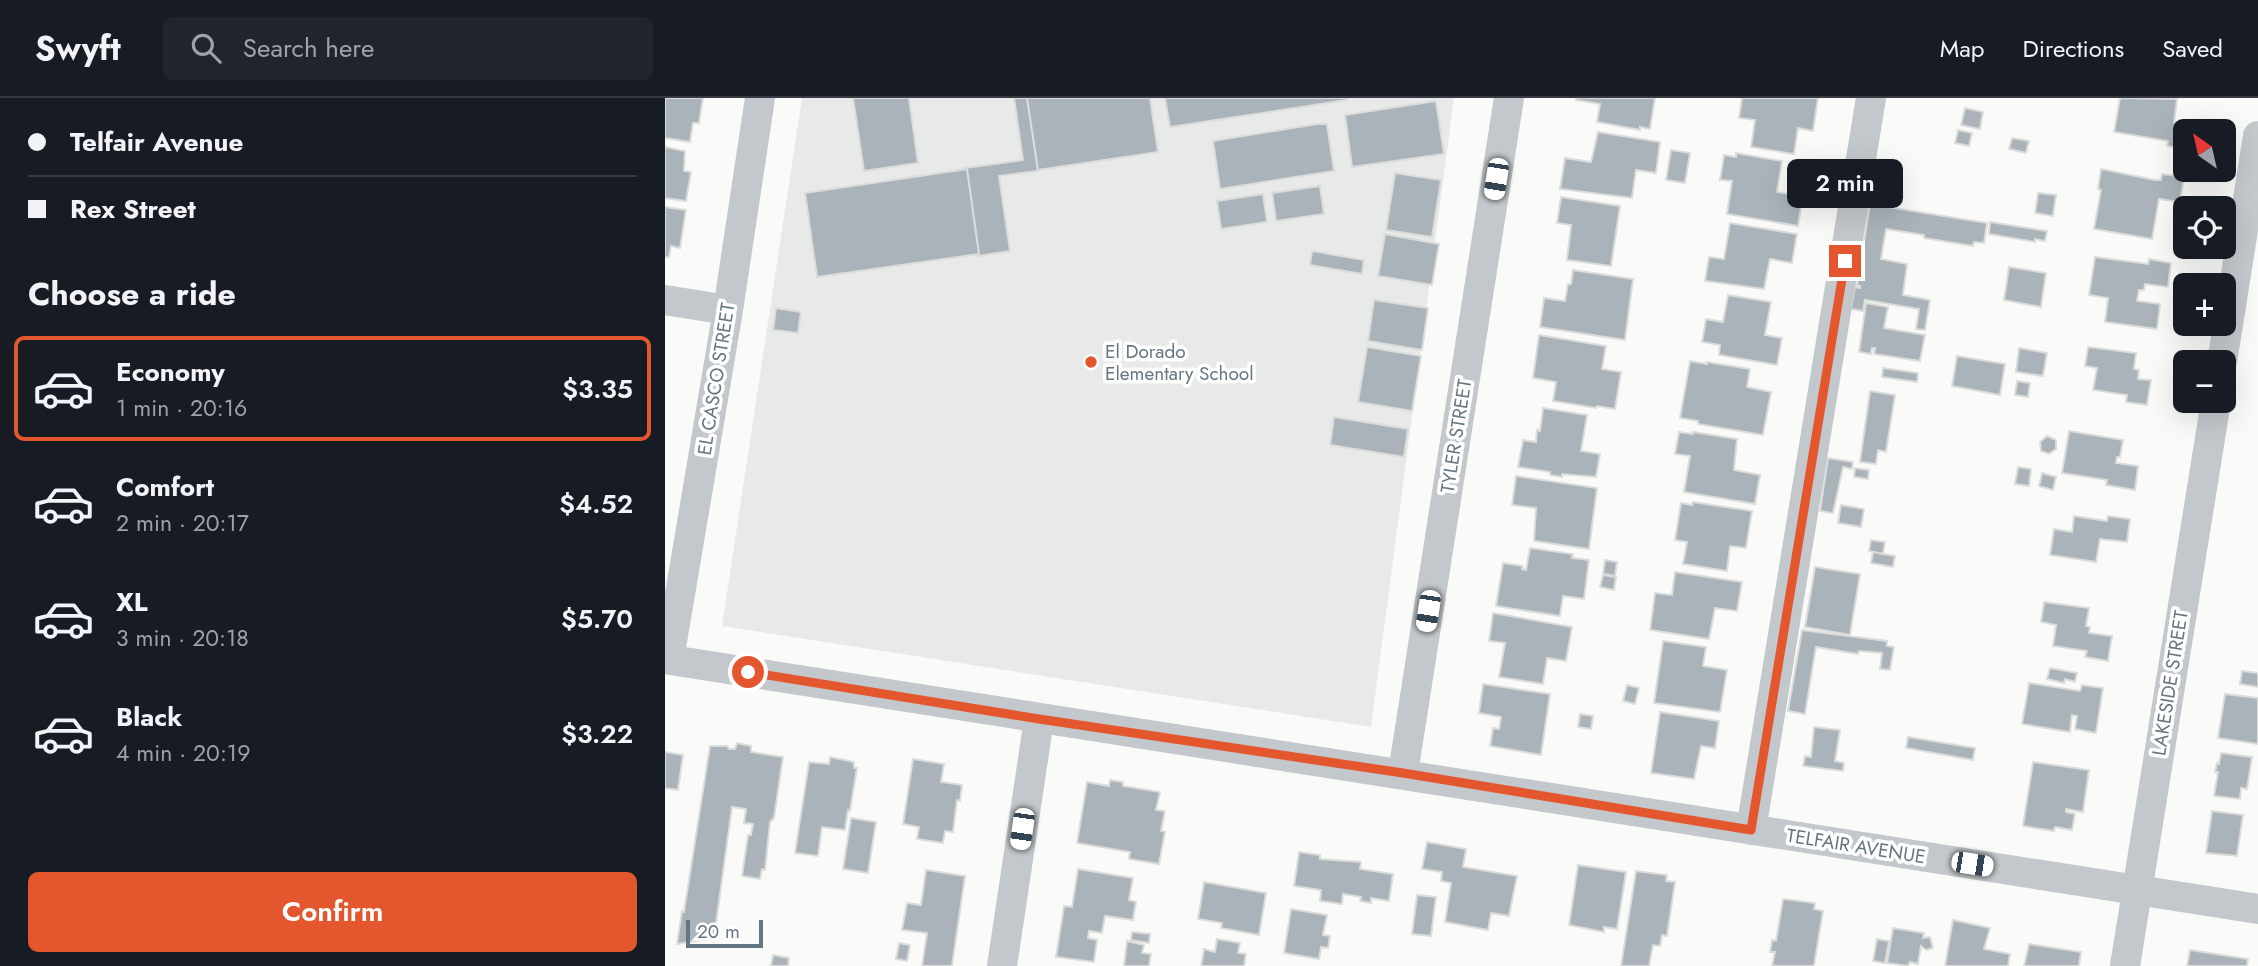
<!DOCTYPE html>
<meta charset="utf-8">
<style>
:root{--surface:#171b24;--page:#20242c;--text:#f1f3f6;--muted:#9ea1a6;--line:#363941;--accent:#e4572e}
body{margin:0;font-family:Jost,sans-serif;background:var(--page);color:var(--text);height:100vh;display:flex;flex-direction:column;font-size:26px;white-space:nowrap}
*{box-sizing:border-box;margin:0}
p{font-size:23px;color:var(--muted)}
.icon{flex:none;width:38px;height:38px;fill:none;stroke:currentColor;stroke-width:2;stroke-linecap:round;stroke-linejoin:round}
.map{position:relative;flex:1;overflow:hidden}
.details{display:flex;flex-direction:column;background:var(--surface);width:665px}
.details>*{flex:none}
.guide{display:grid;align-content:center;height:154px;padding:0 28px;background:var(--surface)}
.needle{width:46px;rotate:326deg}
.tools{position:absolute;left:1508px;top:21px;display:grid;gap:14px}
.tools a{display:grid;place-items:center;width:63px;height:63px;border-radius:10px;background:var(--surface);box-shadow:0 7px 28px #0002;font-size:35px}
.scale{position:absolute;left:21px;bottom:18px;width:77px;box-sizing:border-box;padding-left:7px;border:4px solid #657683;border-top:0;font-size:19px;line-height:24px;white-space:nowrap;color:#657683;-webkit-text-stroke:5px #fff;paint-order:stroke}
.end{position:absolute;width:32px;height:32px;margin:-16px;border:9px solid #e4572e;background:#fff;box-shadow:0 0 0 4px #fff}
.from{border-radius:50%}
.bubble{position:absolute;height:49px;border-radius:10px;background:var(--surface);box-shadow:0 7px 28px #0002;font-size:23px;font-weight:600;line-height:49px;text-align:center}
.car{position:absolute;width:21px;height:42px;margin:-21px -10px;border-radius:9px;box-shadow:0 0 5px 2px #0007;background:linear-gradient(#fff 24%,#345 0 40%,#fff 0 76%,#345 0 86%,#fff 0)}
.guide b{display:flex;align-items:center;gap:24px;height:66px;font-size:26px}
.guide b+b{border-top:2px solid var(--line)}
.guide i{width:18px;height:18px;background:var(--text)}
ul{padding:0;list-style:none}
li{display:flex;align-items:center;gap:21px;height:105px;margin:0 14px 10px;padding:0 14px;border:4px solid transparent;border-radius:10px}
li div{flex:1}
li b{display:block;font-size:26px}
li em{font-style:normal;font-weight:600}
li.active{border-color:var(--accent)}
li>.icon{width:63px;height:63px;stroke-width:1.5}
h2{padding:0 28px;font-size:32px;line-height:84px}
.button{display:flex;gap:14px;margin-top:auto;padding:14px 28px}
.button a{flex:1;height:80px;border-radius:10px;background:var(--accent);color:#fff;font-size:28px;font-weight:600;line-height:80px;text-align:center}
header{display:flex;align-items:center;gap:42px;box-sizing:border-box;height:98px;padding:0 35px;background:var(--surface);border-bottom:2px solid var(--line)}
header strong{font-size:33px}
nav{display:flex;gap:38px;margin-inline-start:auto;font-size:24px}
.search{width:490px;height:63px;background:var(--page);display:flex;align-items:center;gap:18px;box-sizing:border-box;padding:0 24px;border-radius:10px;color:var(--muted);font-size:26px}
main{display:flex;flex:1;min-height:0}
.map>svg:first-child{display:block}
</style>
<header>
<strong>Swyft</strong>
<div class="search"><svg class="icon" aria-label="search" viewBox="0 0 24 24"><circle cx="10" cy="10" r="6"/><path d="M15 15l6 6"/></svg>Search here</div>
<nav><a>Map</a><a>Directions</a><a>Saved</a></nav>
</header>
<main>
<section class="details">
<div class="guide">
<b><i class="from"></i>Telfair Avenue</b>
<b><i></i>Rex Street</b>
</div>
<h2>Choose a ride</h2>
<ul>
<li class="active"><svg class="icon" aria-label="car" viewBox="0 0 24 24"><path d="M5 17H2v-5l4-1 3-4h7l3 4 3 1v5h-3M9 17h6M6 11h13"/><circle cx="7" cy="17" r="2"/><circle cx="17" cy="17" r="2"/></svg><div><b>Economy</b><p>1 min · 20:16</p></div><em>$3.35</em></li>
<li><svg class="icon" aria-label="car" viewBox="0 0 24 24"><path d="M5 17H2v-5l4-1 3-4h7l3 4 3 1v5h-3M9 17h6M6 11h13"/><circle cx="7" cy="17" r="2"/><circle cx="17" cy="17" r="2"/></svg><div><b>Comfort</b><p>2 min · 20:17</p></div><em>$4.52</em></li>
<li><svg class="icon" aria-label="car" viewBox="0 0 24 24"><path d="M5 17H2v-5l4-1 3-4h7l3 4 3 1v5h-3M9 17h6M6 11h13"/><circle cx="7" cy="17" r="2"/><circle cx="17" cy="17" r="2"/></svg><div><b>XL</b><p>3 min · 20:18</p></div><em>$5.70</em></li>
<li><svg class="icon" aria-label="car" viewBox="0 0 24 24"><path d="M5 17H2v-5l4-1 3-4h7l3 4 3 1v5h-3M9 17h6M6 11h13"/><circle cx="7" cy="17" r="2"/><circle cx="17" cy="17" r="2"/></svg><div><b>Black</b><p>4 min · 20:19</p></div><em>$3.22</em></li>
</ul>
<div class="button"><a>Confirm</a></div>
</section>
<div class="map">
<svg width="1593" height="868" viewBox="0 0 1593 868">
<rect width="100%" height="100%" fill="#fafaf8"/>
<path fill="#e8e9e9" d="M137,0h652l-83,629 -649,-101z"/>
<path fill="#aab3b9" stroke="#dcdcda" stroke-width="2" d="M0,0h38l-4,25h-6l-3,19 -25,-4z
M188,0h56l9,65 -54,8z
M349,0h13l11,73 -39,5 11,75 -32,5 1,-2 -12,-85 -2,-1 58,-8z
M362,0h123l8,54 -120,18z
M500,0h182v2l-177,27z
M911,0h79l-5,31 -10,-2v3l-43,-8 3,-18 -24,-4z
M1077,0h76l-5,33 -15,-3 -4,26 -43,-7 4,-27 -16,-2z
M1455,0l57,1 -3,24 19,3 -1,5h-6v18l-19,-3 1,-5 -54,-9z
M771,3l8,53 -92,13 -7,-52z
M1300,10l18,4 -3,17 -19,-4z
M652,26h10l7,47 -114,18 -7,-48z
M1293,32l14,3 -3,13 -14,-3z
M933,34l62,10 -4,31 -20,-3 -4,28 -72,-9 5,-31 26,4z
M1347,40l17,3 -3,12 -17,-4z
M0,49l20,4 -1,20 7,1 -5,29 -21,-3z
M1006,52l19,3 -5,30 -19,-3z
M1071,55l46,8 -5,31 26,4 -5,30 -71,-12 5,-33 -12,-1 4,-25 12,2z
M302,71l12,85 -162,23 -12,-84z
M1436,71l54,11h6l1,-6 22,3 -4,25 -21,-3 -7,40 -58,-10 7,-39 -3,-1z
M730,75l46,7 -9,57 -46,-7z
M655,88l4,28 -48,7 -4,-28z
M1373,95l18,2 -3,21 -18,-3z
M598,96l4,28 -46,7 -4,-28z
M896,99l59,9 -9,60 -44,-6 4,-35 -14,-2z
M1205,106l117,19 -3,20 -10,-1 -1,4 -49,-8v-3l-38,-6 -5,30 26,5 -4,31 27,5 -5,30 -9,-1 3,-20 -54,-9 -2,11 -12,-2 4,-22 5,1v-2l-3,-1z
M0,109l21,3 -6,38 -9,-2 -2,11h-4z
M1325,124l57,9 -2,10 -10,-2v3l-46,-8z
M1065,125l67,11 -5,29 -22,-4 -6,30 -59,-8 4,-24 15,2z
M720,136l54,10 -7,41 -54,-9z
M647,153l52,9 -2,14 -52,-9z
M1430,159l53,7 1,-5 22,4 -3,24 -23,-3 -1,6h-5l-2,11 23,3 -3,25 -52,-7 3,-24 -19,-3z
M1344,169l37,6 -5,34 -37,-7z
M908,172l60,9 -8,61 -85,-13 4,-29 21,3 3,-17h3z
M1063,197l43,7 -6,33 17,3 -5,27 -58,-10 1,-10 -18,-3 4,-23 17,3z
M709,202l54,8 -6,42 -54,-9z
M1201,205l22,4 -4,21 41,7 -5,26 -46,-7 1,-6h-3l-1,6 -12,-2z
M111,210l25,4 -3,21 -25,-3z
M874,237l67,11 -4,23 19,3 -6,37 -18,-3 -1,2 -43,-7 3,-19 -23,-4z
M702,249l54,9 -9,55 -54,-9z
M1423,249l48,6 -2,16 5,1 -1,9 13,1 -4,25 -21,-3 1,-7 -34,-5 4,-22 -12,-2z
M1354,250l28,5 -4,23 -27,-4z
M1292,258l48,8 -5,31 -48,-9z
M1025,263l17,3v-2l43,7 -3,18 24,5 -8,43 -65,-11v-3l-18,-3z
M1218,270l35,5 -1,9 -35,-5z
M1352,283l13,2 -2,14 -13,-2z
M1205,293l25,4 -9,57 -8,-2 -2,14 -16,-2z
M878,310l44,7 -6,36 19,3 -4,23 -34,-3v3l-12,-2v-3l-32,-5 5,-27 13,2 1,-12 3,1z
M669,319l74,12 -4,28 -74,-12z
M1404,333l54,9 -3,17h-3l-1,6 22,3 -3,24 -29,-5 1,-5 -45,-7z
M1014,334l14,2v-2l44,7 -3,31 26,5 -5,29 -71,-12 6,-36 -15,-2z
M1382,338l9,4v9l-7,5 -8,-3 -1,-9z
M1163,360l25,4 -1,7 -9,-2 -10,46 -13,-2z
M1353,369l13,2 -2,17 -14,-2z
M1190,370l14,2 -1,9 -14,-2z
M1377,375l14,4 -3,13 -14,-4z
M851,378l81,12 -8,61 -55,-8 2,-33 -24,-3z
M1028,404l59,9 -6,37 -16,-2 -3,25 -44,-7 4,-22 -12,-2 6,-37 11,2z
M1176,407l23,4 -3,18 -23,-4z
M1409,418l33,5 1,-5 22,3 -3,23 -27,-3 -4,23 -46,-7 4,-26 18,3z
M1206,442l14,2 -2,12 -14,-3z
M865,450l43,6 -1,4 17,2 -5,39 -21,-3 -3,20 -64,-10 7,-43 20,3 -1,3 4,1z
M1208,454l22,4 -2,11 -22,-4z
M940,462l12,2 -2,14 -12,-2z
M1150,469l45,7 -10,61 -45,-8z
M1010,474l67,10 -5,29 -22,-3 -6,31 -59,-9 5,-37 17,2z
M938,477l13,2 -2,13 -14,-3z
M1379,504l45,6 -3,18 4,1 -1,6 23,3 -4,25 -23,-4 2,-6 -34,-5 3,-21 -15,-3z
M828,515l79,14 -6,34 -19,-3 -4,26 -44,-7 6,-34 -16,-2z
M1137,532l85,11v5l7,1 -4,23 -10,-1 2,-16 -23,-2 -1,3 -42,-7 -11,67 -17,-3z
M998,543l43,6 -3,19 24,4 -7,42 -66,-9z
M1385,570l27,5 -2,9 -10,-3 -1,4 -17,-4z
M1577,573l16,2v14l-18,-3z
M1364,585l51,8 2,-6 21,3 -7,45 -21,-4 2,-13 -5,-1 -2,17 -48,-8z
M818,586l67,10 -9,61 -51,-9 3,-18 6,1 2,-12 -22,-4z
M962,587l12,3 -4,16 -12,-3z
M1560,596l33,4v46l-40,-6z
M995,614l59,9 -4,27 -14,-2 -7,33 -43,-6z
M915,616l13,2 -2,13 -13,-2z
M1149,629l26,3 -5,31 9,2 -1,8 -40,-5 2,-10 6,1z
M1243,639l67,11 -2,12 -67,-12z
M72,645l14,3v6l32,5 -9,61 -4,4 -5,48 -3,-1 -2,10 -18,-3 6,-41h3l2,-11 -9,-1 2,-14 -14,-2 -18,131 -37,6 5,-33 2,1 26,-166h17l2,3h6z
M0,654l18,3 -5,35 -13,-2z
M1556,655l31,4 -5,32 -6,-1 -1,11 -26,-3 4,-24h-3l2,-9 2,1z
M165,659l24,5v6h3l-7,43 -2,-1 -3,20 -23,-3 -4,29 -23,-3 14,-91 20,2z
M248,661l31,5 -3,18 21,3 -2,16 -3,-1 -4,32 -8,-1 -2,12 -26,-4 2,-12 -16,-3z
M1368,664l56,8 -6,42 -17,-3v3l9,2 -3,16 -17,-3 -1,4 -31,-5z
M445,682l13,2v4l37,6 -4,18 9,1 -4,20 4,1 -6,32 -30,-5 1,-7 -53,-9 10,-61 22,4z
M1547,713l31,4 -6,41 -31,-3z
M186,720l25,4 -8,51 -25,-4z
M762,744l39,7 -3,18 54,9 -8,40 -18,-3 -3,17 -43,-8 6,-39 -10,-2 1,-9 -20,-3z
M634,754l21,3v4l41,3 -1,7 33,5 -4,27 -18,-3v5l-11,-2 1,-4 -18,-3 -1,10 -22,-3 1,-11 -27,-4z
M913,767l48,7 -9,57 -13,-2v5l-35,-7z
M413,771l55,9 -4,22 7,2 -3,18 -28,-4 -3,17 -13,-2 -1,7 9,2 -3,22 -38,-5 8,-51 8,1z
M261,772l39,6 -13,90h-30l5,-33 -25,-3 5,-27 14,2z
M971,773l31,4 -1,6 9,1 -8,54 -5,-1 -2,11 -7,-1 -4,21h-28z
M539,784l62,11 -7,42 -38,-7 1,-5 -24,-4z
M752,797l19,2 -5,39 -19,-2z
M1118,801l32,4 -1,6 9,2 -9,55h-42l3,-14h-5l2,-12 4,1z
M626,811l36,6 -4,20 7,1 -2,12 -7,-1 -2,12 -35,-6z
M1288,822l37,8 -6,21 26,5 -2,12h-63z
M1228,830l31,5 -1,5 7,-1 3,11 -7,2 -5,-4 -3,18 -8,-2 -2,4 -21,-3z
M467,834l18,2 -1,9 -18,-3z
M552,841l23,4 -2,10 8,1 -2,12h-43l3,-17 11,3z
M1212,841l12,2 -4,22 -12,-2z
M462,843l17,4 -2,8 9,1 -2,12h-25z
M234,845l11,2 -3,16 -11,-2z
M1364,846l52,8 -2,14h-55z
M1525,852l58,9 -1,7h-60z
M108,857l16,3 -1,8h-17z"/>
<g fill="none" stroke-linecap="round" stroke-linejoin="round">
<path stroke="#c3c8cc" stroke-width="30" d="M0,202l63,10
M1557,264l36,-226
M0,561l1593,250
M4,561l59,-349 32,-212
M738,675l106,-675
M1086,732l120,-732
M337,868l37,-247
M1460,868l91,-565"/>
</g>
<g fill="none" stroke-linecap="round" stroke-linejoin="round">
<path stroke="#e4572e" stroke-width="9" d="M83,574l291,47 364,54 348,57 94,-569"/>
</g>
<circle fill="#e4572e" stroke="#fff" stroke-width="2.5" cx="426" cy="264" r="7"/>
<g text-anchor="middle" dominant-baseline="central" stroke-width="7" stroke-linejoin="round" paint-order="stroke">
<g font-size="19" fill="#657683" stroke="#fff" text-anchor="start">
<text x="440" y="253">El Dorado<tspan x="440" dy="22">Elementary School</tspan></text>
</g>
<g font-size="19" fill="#657683" stroke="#fff">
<text transform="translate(51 281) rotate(-81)">EL CASCO STREET</text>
<text transform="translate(791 338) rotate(-81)">TYLER STREET</text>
<text transform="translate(1505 585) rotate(-81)">LAKESIDE STREET</text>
<text transform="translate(1191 748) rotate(9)">TELFAIR AVENUE</text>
</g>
</g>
</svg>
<div class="tools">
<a><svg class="needle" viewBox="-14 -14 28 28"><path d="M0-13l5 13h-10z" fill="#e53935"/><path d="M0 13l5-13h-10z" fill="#9ea1a6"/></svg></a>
<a><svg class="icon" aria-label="locate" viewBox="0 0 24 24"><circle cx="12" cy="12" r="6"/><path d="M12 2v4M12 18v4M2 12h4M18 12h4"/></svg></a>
<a>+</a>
<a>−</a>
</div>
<div class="scale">20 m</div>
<i class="end from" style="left:83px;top:574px"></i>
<i class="end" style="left:1180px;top:163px"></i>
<div class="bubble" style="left:1122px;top:61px;width:116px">2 min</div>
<i class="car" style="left:831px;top:81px;rotate:189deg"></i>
<i class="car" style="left:763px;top:513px;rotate:189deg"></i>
<i class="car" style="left:357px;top:731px;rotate:188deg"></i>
<i class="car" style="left:1307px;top:766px;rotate:99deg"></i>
</div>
</main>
